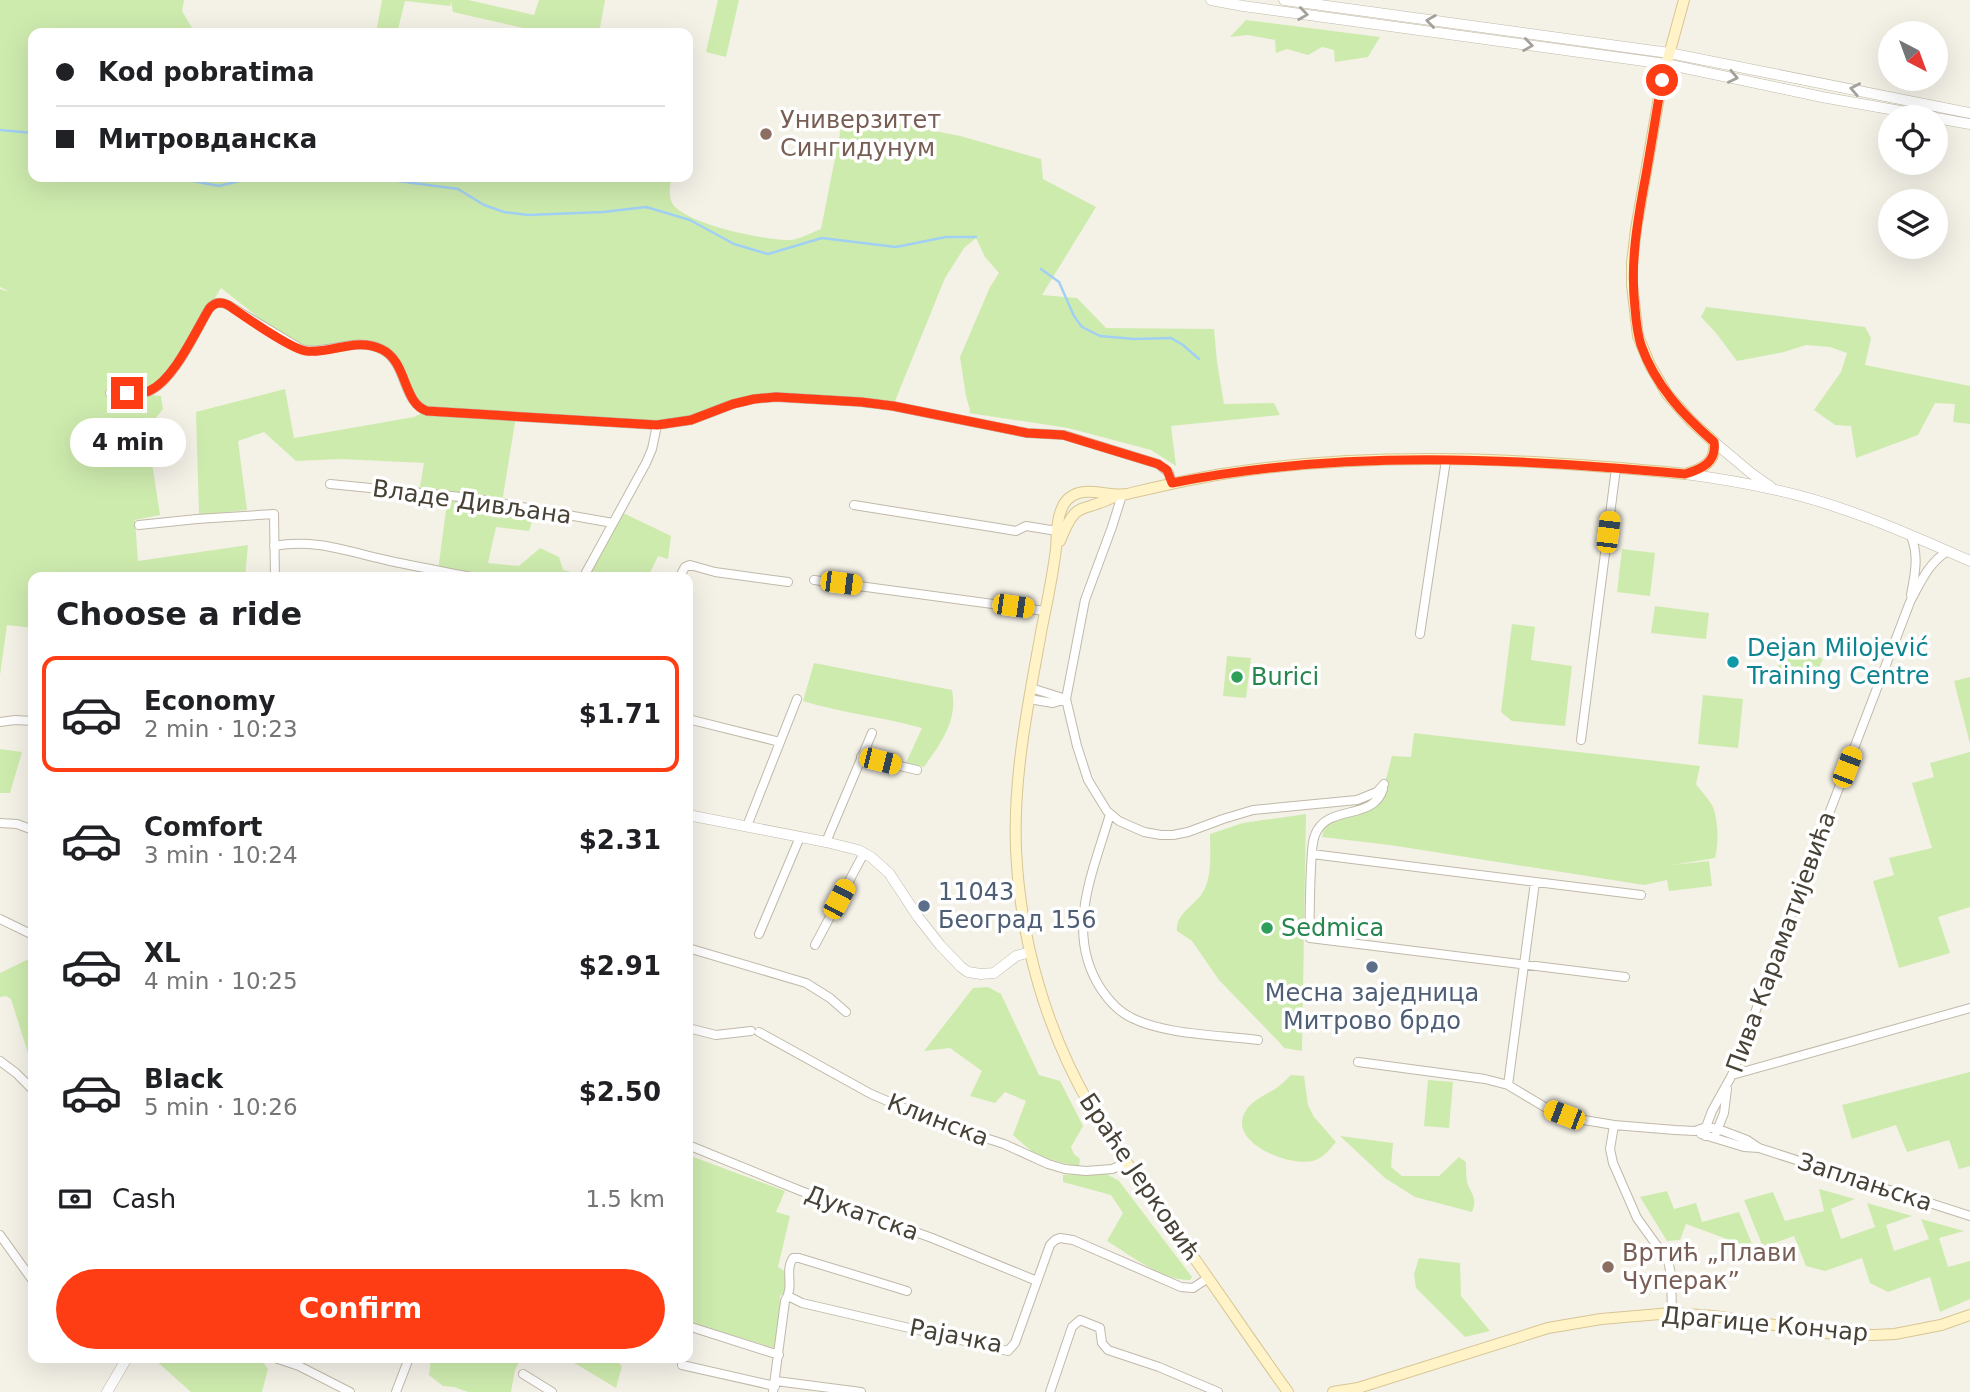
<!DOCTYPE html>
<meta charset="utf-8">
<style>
:root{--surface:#fff;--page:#f6f6f6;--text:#202124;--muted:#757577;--line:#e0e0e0;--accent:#ff3d14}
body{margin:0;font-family:"DejaVu Sans",sans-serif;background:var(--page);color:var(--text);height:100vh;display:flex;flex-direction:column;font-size:26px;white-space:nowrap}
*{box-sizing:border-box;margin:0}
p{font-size:23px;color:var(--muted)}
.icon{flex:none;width:38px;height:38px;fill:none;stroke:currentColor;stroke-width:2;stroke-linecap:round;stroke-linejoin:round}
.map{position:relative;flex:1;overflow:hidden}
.panel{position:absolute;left:28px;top:572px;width:665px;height:791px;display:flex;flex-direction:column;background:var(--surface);border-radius:14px;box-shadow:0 7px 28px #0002}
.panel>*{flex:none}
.top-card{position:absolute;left:28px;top:28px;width:665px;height:154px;border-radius:14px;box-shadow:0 7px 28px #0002;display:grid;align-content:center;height:154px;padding:0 28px;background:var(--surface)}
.needle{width:46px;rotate:139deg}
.fabs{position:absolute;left:1878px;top:21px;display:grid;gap:14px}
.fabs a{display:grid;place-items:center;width:70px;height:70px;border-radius:50%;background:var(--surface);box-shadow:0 7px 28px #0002;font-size:35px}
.end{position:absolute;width:32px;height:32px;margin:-16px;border:9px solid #ff3d14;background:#fff;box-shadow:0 0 0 4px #fff}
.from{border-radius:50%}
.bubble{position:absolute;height:49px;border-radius:24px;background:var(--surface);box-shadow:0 7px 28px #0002;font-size:23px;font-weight:700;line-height:49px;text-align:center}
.car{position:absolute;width:21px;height:42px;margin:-21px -10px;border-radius:9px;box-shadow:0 0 5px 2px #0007;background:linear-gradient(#f5c518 24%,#345 0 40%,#f5c518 0 76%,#345 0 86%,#f5c518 0)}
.top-card b{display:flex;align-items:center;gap:24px;height:66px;font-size:26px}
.top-card b+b{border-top:2px solid var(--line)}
.top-card i{width:18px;height:18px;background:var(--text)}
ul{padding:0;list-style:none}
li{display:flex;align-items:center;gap:21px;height:116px;margin:0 14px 10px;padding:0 14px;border:4px solid transparent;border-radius:14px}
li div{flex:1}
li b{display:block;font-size:26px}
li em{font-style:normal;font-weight:700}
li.active{border-color:var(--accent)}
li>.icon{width:63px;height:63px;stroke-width:1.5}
h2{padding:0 28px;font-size:32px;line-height:84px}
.pay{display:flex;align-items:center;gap:18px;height:77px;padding:0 28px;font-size:26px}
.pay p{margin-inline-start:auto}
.cta{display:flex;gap:14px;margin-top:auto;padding:14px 28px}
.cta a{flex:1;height:80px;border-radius:42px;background:var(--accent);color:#fff;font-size:28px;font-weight:700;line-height:80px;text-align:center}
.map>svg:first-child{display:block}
</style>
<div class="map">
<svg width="1970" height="1392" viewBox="0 0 1970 1392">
<rect width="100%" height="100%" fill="#f4f1e7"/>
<path fill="#ceebae" d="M0,0h184l-2,11 13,22h-162v144h639c-2,8 -4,18 0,26 12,21 95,38 118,37 10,-1 21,-7 31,-11l23,-116 116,23 81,23 2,20 53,28 -54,88 35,3 29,30 108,1 3,33 7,42 50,-1 6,12 -109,11 5,40 -25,-16 -83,-22 -99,-15 1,-3 -4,-14 -6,-39 30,-70 9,-14 -14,-16 -9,-19 -12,10 -19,30 -52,128 -124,-8 -90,25 -163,-7 -14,87 34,6 -7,22 -33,-4 -8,36 31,3 21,-18 19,9 4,13 21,5 35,-64 52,25 -3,23 -10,-3 -10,21h-171l-39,-6 10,-76 -29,-3 5,-29 -83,-4 -45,2 -32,-29 -26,9 9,69 -48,5 -3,-103 89,-23 9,49 120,-21 12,-6 -3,-1 -25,-45 -21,-18h-61l-17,-3 -27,-16 -51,-40 -48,80 -14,16 -40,19 30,-8 12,1 2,13 -8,10 3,11 -9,13 11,72 -25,5 3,41 110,-16 -3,32 -212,1v50l-26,-3 -7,50v-386l10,3 -10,-5z
M382,0h86l66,15 5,-15h66l-6,33h-54l-92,-21 -2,-10 -1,4 -45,-5 -8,32h-21z
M718,0h21l-13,57 -20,-5z
M1246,20l134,17 -12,20 -33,5 -1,-12 -12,-3 -14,8 -21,-6 -11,4 -1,-13 -27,-5 -18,2z
M1706,307l159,20 6,11 -6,27 105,21v38l-17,-2 2,-18 -20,-1 -17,32 -62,23 -5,-32 -16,-1 -21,-15 27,-38 6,-19 -17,-6 -24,-2 -22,7 -47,9 -21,-28 -15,-16z
M1622,549l33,4 -5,43 -33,-4z
M1655,606l54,7 -3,26 -55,-6z
M1512,624l23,3 -4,33 41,6 -7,60 -53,-5 -11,-9z
M1786,643l37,16 -10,23 -35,-15z
M1227,656l24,2 -5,40 -23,-2z
M814,663l138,27c6,31 -11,53 -28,77l-18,-4 16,-35c-39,-11 -80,-15 -119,-27z
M1970,677v67l-16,-63z
M1703,695l40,4 -5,49 -40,-4z
M1414,733l286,33 -4,18c5,7 13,15 17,23 5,14 6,37 2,51l-43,7 37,-4 3,25 -43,5 -2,-11 -23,5 -254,-40 -68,-8 2,-9 5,-5 32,-13 21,-16 10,-38 19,1z
M0,749l22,3 -12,41h-10z
M1970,752v155l-32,10 12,36 -51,15 -26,-87 21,-6 -5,-17 43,-10 -20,-65 22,-6 -4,-14z
M1306,814l-4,237 -18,-3 -6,-7 -59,-61 -27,-39 -15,-10c-2,-16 16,-25 24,-36 12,-16 9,-43 9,-61l33,-11z
M33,957v91l-5,5 -17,-54 -5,-3 -6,1v-24z
M988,987l13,7 38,81 21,6 23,45 -12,21 3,7 6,5 -1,8 -42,-11 -24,-21 13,-34 -21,-9 -10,11 -25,-7 12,-25 -32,-23 -26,3 49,-63z
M1970,1072v94l-11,3 -10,-29 -42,12 -11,-27 -44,14 -10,-34z
M1291,1075l13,1 4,29 6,12 22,25c-6,7 -11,14 -20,18 -23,9 -89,-17 -71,-48 6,-11 20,-17 30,-23 6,-4 11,-9 16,-14z
M1428,1080l25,2 -4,46 -25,-2z
M1340,1136l53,7 -2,24 11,9h37l20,-19 7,5c0,7 0,14 1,20 4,13 11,15 5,30l-57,-15 -30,-19z
M688,1155l97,36 -9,21 14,4 -12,51 8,5 1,20 -7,4 -2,53 -90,-27z
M1105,1173l14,8 73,96 -2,3c-27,1 -60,-25 -83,-39l16,-28 -12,-18 -48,-13v-7z
M1819,1189l36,10 -24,10 10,30 34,-12 -8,-24 45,13 -26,9 8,26 35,-12 -8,-20 43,12 -25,7 9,29 22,-6v38l-30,13 -10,-35 -42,15 -18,-9 -8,-25 -37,13 -19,-5 -12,-30 -31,11 -19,-47 29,-8 12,29 39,-10z
M1667,1191l7,18 22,-6 6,19 37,-10 15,37 -68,-25 -6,16 -13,1 -27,-44z
M1419,1258l41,5 1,33 29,35 -25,6 -49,-49 -2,-14z
M153,1358h107l8,11 -6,23h-71z
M431,1358h90l-6,12 -4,22h-43l-14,-5 -11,-1 -14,-11z
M566,1358h47l9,8 -6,22z"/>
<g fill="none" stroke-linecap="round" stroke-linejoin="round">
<path stroke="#a1d0f4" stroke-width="2.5" d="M0,130l33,3
M172,177l47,9 36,-9
M381,177l2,2 75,10 26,16 20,7 24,3 75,-3 43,-5 44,13 44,24 34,10 54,-16 74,9 50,-10h30
M1041,269l18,13 15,34 8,11 18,9 34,3 37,-1 12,7 16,14"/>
<g stroke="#c1b9a9" stroke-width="10">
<path id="minor" d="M110,393c12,0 29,3 40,-2 25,-12 45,-59 59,-82 5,-7 11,-8 19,-4l73,44c26,7 56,-14 82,1 24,13 19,52 44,61l230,14 34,-5 42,-16 21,-5 22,-2 85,5 32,4 134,27 37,2 94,29 11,9 3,10
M330,484l141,14 142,25
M1122,495l-10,32 -27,73 -19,99 11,47 11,34 19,31 12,10 25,11 17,3h12l15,-3 35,-13 30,-9 104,-10 20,-8 7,-8
M854,505l144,23 18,3 10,-5 31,5
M139,525l58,-6 77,-5 1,64
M1911,536c8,20 4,38 0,59
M274,546c40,-8 75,6 112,14 31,7 61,12 91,18
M583,578l63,-115 6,-14 5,-24
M679,578l6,-11 5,-2 25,7 73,10
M814,580l231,31
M1420,634l26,-174
M1031,688l35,11
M1029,699l24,4 13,-4
M688,719l92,23
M0,722l15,-2 18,1
M1581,740l35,-272
M861,757l56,13
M1383,789c-10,33 -56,14 -68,46 -4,10 -3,22 -4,32 -1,24 -2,47 -1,71l315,39
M1110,814c-17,59 -46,118 -9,175 8,12 18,23 31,29 34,17 88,17 126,22
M0,823l17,1 16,6
M747,826l50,-127
M826,842l46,-109
M1312,854l329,41
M0,919l33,16
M759,934l41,-97
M815,945l49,-92
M688,948l118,35 24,15 16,14
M688,1028l28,7 35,-4
M759,1032l112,62 68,29 65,21 44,20 17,5 21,2 26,-2 15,-6
M0,1061l16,12 17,17
M1358,1062l127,17 23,6 40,24 36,11 30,5 61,5 20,1 11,-4 12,2 29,11 12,8 211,68
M1732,1075l238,-67
M1508,1085l27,-203
M1614,1125l-4,24 3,14 24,55 31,43 3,13 1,39
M1716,1133l8,-20 3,-24
M1701,1134l43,13 15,1
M1705,1136l1,-9 6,-16 20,-36 80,-217 98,-256c10,-19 19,-40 38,-51
M688,1145l113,46 131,47 105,43
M0,1235l33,46
M788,1296l14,7 206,48 7,-8 35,-98 5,-5 5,-2 13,2 108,47 12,1 15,-10
M688,1326l91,29
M275,1358l24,8 51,26
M682,1365l93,21
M523,1374l29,18
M776,1381l85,11
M396,1392l13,-34
M773,1392l12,-91c10,-15 -1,-30 8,-43h6l108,33
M1050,1392l22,-65 8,-7 20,8 2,15 6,7 51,17 59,25"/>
</g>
<g stroke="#c1b9a9" stroke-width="11">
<path id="tertiary" d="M1211,0l32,6 423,58 156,33 112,20
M1284,0l385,53 301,60
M1936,118l34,6
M1714,442l37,31 20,14
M1685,474c31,4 61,9 91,16 68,15 131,43 194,71
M688,815l138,27 32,8 13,7 18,16 29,44 22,28 21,22 7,5 13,2 13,-1 22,-17 14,-4
M107,1392l20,-34"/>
</g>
<g stroke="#d7c695" stroke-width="12">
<path id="secondary" d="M1060,541c17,-43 20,-27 54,-44
M1288,1392c-36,-50 -70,-101 -106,-151 -30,-44 -63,-86 -90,-132 -46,-78 -72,-170 -76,-260 -3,-75 13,-149 26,-222 5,-24 10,-48 13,-71 3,-16 0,-33 7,-48 2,-5 5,-9 10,-12 15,-10 37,1 55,-2 34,-8 67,-16 102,-21 150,-23 305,-14 456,1 17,-5 32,-12 29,-32l-23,-21 -24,-27 -17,-29 -12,-29 -6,-51v-22l4,-34 26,-149 22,-80
M1333,1392l25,-4 190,-60 53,-9 71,-6 42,3 120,18 40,1 21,-1 46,-9 29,-10"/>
</g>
<use href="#minor" stroke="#fff" stroke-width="8"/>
<use href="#tertiary" stroke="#fff" stroke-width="10"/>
<use href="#secondary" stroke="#fff3c7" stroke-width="10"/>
</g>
<defs><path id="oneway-chevron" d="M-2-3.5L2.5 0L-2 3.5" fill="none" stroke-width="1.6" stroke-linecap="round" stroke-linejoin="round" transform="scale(1.75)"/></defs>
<g stroke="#a4a09a">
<use href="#oneway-chevron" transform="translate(1303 14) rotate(8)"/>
<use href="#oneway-chevron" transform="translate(1431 21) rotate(-172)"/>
<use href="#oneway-chevron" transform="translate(1528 45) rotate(8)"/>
<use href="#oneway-chevron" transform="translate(1733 77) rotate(12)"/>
<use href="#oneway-chevron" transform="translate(1855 89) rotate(-169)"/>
</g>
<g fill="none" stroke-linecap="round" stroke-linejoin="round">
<path stroke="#ff3d14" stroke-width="9" d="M127,393c7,0 15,1 22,-2 25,-11 46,-59 60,-82 5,-6 11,-8 19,-4 16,11 62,44 78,46 25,3 50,-14 75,-2 27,12 21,54 46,62l230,14 34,-5 42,-16 21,-5 22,-2 85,5 32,4 134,27 36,2 95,29 9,6 5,13c169,-34 342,-25 513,-9 17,-5 32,-12 29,-32 -31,-27 -59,-57 -73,-97 -4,-12 -5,-24 -6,-37 -5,-44 2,-85 10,-128 6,-33 11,-66 17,-100"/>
</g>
<g fill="#8d6e63" stroke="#fff" stroke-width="2.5">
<circle cx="766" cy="134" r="7"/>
<circle cx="1608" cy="1267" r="7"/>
</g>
<circle fill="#0f9aa8" stroke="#fff" stroke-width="2.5" cx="1733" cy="662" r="7"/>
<g fill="#2e9e5b" stroke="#fff" stroke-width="2.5">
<circle cx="1237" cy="677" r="7"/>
<circle cx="1267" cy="928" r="7"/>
</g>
<g fill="#5c6f8a" stroke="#fff" stroke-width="2.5">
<circle cx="924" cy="906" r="7"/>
<circle cx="1372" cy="967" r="7"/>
</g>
<g text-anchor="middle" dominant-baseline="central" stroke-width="7" stroke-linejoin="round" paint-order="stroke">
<g font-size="24" fill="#785e54" stroke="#fff" text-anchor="start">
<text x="780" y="120">Универзитет<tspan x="780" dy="28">Сингидунум</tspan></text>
<text x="1622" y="1253">Вртић „Плави<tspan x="1622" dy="28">Чуперак”</tspan></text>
</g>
<g font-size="24" fill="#484136" stroke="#fff">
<text transform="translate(472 502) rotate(8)">Владе Дивљана</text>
<text transform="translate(1781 942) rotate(-70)">Пива Караматијевића</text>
<text transform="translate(938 1120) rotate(21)">Клинска</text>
<text transform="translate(1140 1177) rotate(56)">Браће Јерковић</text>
<text transform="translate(1865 1182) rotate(18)">Заплањска</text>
<text transform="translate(862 1213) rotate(20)">Дукатска</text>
<text transform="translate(1765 1324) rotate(5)">Драгице Кончар</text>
<text transform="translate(956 1336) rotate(11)">Рајачка</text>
</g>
<g font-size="24" fill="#0d838f" stroke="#fff" text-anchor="start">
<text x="1747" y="648">Dejan Milojević<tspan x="1747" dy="28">Training Centre</tspan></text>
</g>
<g font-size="24" fill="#27864d" stroke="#fff" text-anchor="start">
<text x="1251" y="677">Burici</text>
<text x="1281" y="928">Sedmica</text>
</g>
<g font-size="24" fill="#4e5e75" stroke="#fff" text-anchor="start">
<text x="938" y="892">11043<tspan x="938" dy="28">Београд 156</tspan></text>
<text x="1372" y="993" text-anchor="middle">Месна заједница<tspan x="1372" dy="28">Митрово брдо</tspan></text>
</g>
</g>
</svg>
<div class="fabs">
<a><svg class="needle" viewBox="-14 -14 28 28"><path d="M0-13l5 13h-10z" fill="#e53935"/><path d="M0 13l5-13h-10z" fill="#757577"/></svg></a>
<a><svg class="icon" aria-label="locate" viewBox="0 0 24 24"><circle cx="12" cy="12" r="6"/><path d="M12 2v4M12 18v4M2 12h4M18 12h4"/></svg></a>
<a><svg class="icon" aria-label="layers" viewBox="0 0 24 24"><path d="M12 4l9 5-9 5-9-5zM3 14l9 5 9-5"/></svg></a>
</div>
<i class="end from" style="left:1662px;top:80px"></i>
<i class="end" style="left:127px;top:393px"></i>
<div class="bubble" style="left:70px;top:418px;width:116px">4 min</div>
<i class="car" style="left:1608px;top:532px;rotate:7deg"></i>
<i class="car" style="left:841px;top:583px;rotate:97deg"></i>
<i class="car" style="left:1013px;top:606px;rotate:98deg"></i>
<i class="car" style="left:880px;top:761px;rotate:104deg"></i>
<i class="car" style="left:1847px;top:767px;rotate:21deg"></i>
<i class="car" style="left:839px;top:899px;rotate:28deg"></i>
<i class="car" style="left:1564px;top:1115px;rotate:291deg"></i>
<div class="top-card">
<b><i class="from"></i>Kod pobratima</b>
<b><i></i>Митровданска</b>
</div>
<section class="panel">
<h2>Choose a ride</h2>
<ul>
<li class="active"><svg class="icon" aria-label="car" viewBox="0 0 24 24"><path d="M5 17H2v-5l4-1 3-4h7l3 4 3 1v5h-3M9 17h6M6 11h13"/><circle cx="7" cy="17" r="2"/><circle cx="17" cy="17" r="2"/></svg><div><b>Economy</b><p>2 min · 10:23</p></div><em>$1.71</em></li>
<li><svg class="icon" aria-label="car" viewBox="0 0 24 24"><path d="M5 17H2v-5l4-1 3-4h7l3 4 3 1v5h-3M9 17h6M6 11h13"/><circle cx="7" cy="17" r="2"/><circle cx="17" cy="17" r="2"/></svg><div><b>Comfort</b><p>3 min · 10:24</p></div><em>$2.31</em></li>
<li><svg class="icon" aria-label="car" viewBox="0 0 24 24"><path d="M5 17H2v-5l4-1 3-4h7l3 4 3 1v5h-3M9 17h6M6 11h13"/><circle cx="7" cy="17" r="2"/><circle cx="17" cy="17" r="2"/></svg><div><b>XL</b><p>4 min · 10:25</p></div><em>$2.91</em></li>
<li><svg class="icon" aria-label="car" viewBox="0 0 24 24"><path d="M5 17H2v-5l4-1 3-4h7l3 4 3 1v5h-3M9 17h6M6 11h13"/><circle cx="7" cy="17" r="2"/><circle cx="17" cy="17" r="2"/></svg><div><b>Black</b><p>5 min · 10:26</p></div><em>$2.50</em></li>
</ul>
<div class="pay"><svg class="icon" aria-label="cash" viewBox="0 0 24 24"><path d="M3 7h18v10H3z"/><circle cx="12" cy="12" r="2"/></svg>Cash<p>1.5 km</p></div>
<div class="cta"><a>Confirm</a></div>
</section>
</div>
